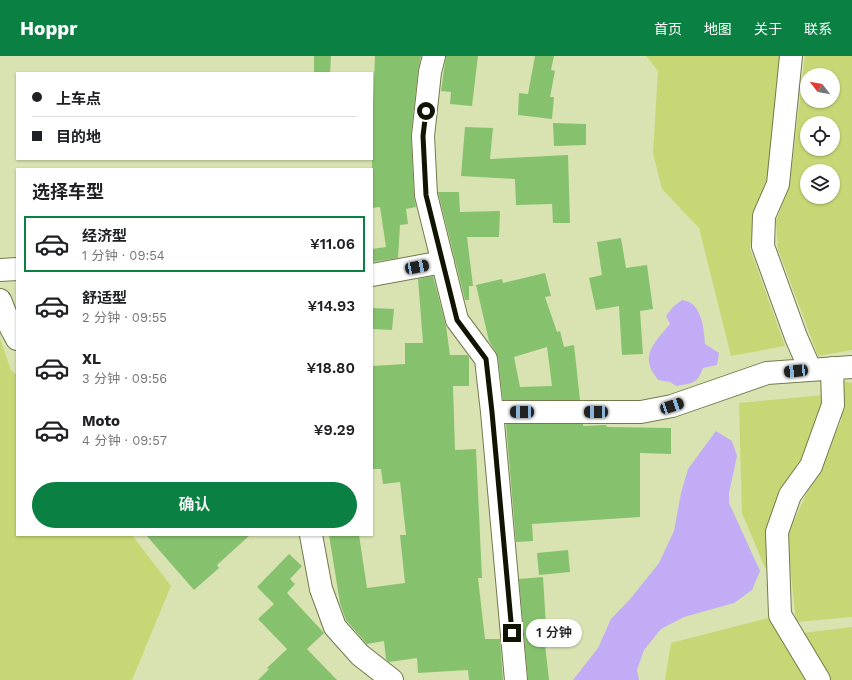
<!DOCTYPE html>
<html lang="zh">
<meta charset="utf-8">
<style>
:root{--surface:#fff;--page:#f6f6f6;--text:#202124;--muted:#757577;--line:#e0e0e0;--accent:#0b8043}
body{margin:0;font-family:"Work Sans","Noto Sans SC",sans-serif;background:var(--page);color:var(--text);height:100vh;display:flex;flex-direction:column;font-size:15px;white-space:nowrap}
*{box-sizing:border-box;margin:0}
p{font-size:13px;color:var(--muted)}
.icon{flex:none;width:22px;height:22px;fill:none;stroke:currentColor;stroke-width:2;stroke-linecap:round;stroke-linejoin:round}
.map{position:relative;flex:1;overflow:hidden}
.drawer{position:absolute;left:16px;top:112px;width:357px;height:368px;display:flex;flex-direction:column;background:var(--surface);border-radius:0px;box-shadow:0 1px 3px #0004}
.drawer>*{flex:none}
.banner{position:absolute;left:16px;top:16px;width:357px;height:88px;border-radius:0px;box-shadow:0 1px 3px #0004;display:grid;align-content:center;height:88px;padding:0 16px;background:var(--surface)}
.needle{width:26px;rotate:301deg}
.tools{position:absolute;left:800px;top:12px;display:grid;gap:8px}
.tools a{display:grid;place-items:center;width:40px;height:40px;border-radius:50%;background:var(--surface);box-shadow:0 1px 3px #0004;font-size:20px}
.end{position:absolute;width:18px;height:18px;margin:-9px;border:5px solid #111403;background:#fff;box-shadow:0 0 0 2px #fff}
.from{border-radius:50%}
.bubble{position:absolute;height:28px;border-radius:14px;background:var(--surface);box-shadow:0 1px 3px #0004;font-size:13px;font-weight:600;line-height:28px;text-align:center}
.car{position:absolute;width:12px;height:24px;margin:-12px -6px;border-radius:5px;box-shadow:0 0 3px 1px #0007;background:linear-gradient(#222 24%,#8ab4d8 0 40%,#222 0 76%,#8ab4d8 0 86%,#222 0)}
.banner b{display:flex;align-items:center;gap:14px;height:38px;font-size:15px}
.banner b+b{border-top:1px solid var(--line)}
.banner i{width:10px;height:10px;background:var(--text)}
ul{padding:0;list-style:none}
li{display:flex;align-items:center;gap:12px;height:56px;margin:0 8px 6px;padding:0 8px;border:2px solid transparent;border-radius:0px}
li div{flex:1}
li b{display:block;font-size:15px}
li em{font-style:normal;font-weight:600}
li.selected{border-color:var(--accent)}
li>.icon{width:36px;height:36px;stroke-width:1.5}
h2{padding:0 16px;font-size:18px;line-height:48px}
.cta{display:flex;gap:8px;margin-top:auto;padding:8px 16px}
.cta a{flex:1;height:46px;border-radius:24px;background:var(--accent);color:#fff;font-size:16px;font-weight:600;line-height:46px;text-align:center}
header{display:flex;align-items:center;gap:24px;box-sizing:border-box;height:56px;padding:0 20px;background:var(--accent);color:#fff}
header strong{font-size:19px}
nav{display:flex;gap:22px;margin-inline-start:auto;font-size:14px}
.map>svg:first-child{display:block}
</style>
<header>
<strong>Hoppr</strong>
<nav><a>首页</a><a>地图</a><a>关于</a><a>联系</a></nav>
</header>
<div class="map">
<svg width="852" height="624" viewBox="0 0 852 624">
<rect width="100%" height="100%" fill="#d9e3b2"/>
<path fill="#c7d775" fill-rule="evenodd" d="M646,0h137l-12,128 -18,38 -3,27 35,97 -54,10 -32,-128 -37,-39 -9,-36 5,-82z
M805,0h47v294l-34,6 -40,-107 -2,-28 14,-39zM807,19h26v26h-26zM807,67h26v26h-26zM807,115h26v26h-26z
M0,283l11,31 6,5v160h115l39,51 -39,94h-132z
M842,325l10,2v234l-56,5 -9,-87 54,-114z
M824,339l-21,68 -26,34 -8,32 7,28 -11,11 -23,-55 -3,-110z
M780,559l34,65h-149l6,-37z
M852,571v53h-27l-22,-47z"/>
<path fill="#c1acf5" d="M682,244c20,2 22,29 23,44l14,9 -2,12 -14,3c-6,16 -10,15 -27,18l-6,-4 -12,-2c-2,-4 -7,-9 -8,-14 -6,-15 11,-31 20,-42l-4,-8 7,-9z
M716,375l16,10 5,15 -8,37v10l31,68 -8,19 -18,13 -50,14 -23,12 -17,21 -7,20 2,10h-66l25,-32 13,-29 20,-21 28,-35 15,-32 7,-38 7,-24z"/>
<path fill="#86c16d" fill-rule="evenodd" d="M314,0h17l-1,17h-16z
M375,0h46l-3,15 -7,64 3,61 2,11 -10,2 2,15 -8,1 -2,33 -26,4v-13l14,-2 -6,-40 -8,1v-80z
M446,0h32l-6,50 -22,-2 1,-12 -10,-1z
M535,0h19l-3,14 4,1 -5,26h4l-2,22 -34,-4 1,-22 9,1z
M553,67l33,1v21l-32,1z
M465,71l28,1 -3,31 78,-4 2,68h-17l-1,-19 -36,1 -1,-26 -54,-3z
M438,136h21l1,20 40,-1 -1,26h-32l6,49h-4v14h-4z
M621,182l5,30 21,-3 6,44 -13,2 3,43 -21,1 -3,-49 -23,4 -7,-32 13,-3 -5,-33z
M545,217l6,23 -6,1 12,35 3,-1 4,16 10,-2 6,55h-77l-5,-42 -2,-6 -7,-11 -13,-56 26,-6 1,4zM547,291l5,39 -32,1 -6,-30z
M433,220l13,50 4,29h17l2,2v29h-16l2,64 21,-1 6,129h-4l7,61h15l3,41h-34l-1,-10 -50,3 -1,-15 -28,4 -3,-3 -2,-18 -17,3 -21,-24 -6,-17 -11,-68h30l8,53 38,-5 -5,-48h6l-6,-53 -17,2 -2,-15h-9v-103l33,-2v-21h18l-5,-64z
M372,252l22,1 -2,21 -20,-1z
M506,368h77v2l23,-1 1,2 64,1v26l-31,-1v64l-108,7 1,17 -17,1z
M146,479h104l-33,30 2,3 -25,22z
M568,494l2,22 -31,3 -2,-22z
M289,498l13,12 -12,13 5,5 -8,9 37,40 -17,16 30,31h-79l11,-11 -2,-1 20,-19 -29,-30 16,-15 -17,-17z
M543,521l3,49h-3l6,54h-21l-9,-101z"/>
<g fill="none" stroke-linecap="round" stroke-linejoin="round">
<g stroke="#727a4d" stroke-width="24">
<path id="street" d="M434,0l-4,16 -7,64 3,59 31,125 29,39 6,53 24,268
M791,0l-13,128 -14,32 -1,30 33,91 14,32
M0,214l17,-1
M372,219l71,-13
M0,244l11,28 6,11
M492,356h149l31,-6 95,-33 85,-6
M311,479l10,54 14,38 25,28 32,25
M819,624l-39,-65 -3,-83 13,-37 21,-29 22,-61 -1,-37"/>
</g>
<use href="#street" stroke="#fff" stroke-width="22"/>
</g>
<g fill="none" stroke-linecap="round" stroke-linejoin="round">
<path stroke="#111403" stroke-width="5" d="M426,55l-3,25 3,59 31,125 29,39 6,53 20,221"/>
</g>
</svg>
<div class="tools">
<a><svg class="needle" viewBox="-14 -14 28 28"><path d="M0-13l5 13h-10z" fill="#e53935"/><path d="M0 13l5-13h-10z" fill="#757577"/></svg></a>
<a><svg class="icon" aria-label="locate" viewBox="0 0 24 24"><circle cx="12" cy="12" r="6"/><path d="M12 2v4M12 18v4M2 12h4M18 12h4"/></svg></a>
<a><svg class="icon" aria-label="layers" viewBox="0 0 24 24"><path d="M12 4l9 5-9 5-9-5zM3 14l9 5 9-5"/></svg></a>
</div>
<i class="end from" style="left:426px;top:55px"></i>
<i class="end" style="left:512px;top:577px"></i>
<div class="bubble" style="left:526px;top:563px;width:56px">1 分钟</div>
<i class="car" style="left:417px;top:211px;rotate:79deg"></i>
<i class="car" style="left:796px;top:315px;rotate:264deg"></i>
<i class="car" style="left:672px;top:350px;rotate:72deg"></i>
<i class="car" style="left:522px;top:356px;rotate:270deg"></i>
<i class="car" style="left:596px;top:356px;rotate:270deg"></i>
<div class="banner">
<b><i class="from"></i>上车点</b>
<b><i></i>目的地</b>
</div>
<section class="drawer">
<h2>选择车型</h2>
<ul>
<li class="selected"><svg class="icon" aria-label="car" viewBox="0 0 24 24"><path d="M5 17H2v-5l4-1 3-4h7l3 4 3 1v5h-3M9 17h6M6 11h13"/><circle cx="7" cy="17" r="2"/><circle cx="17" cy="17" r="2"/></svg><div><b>经济型</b><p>1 分钟 · 09:54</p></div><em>¥11.06</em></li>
<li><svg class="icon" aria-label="car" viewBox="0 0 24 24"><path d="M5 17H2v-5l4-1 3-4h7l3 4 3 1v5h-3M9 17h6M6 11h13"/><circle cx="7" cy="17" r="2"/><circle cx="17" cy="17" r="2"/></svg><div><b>舒适型</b><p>2 分钟 · 09:55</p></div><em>¥14.93</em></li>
<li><svg class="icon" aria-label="car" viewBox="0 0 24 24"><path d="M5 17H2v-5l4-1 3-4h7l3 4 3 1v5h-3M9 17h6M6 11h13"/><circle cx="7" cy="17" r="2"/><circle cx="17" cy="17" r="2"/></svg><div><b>XL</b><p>3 分钟 · 09:56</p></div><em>¥18.80</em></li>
<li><svg class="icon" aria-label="car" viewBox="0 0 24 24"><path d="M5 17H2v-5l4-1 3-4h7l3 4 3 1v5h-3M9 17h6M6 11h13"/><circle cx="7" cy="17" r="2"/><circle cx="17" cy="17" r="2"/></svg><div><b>Moto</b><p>4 分钟 · 09:57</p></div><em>¥9.29</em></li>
</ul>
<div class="cta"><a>确认</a></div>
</section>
</div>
